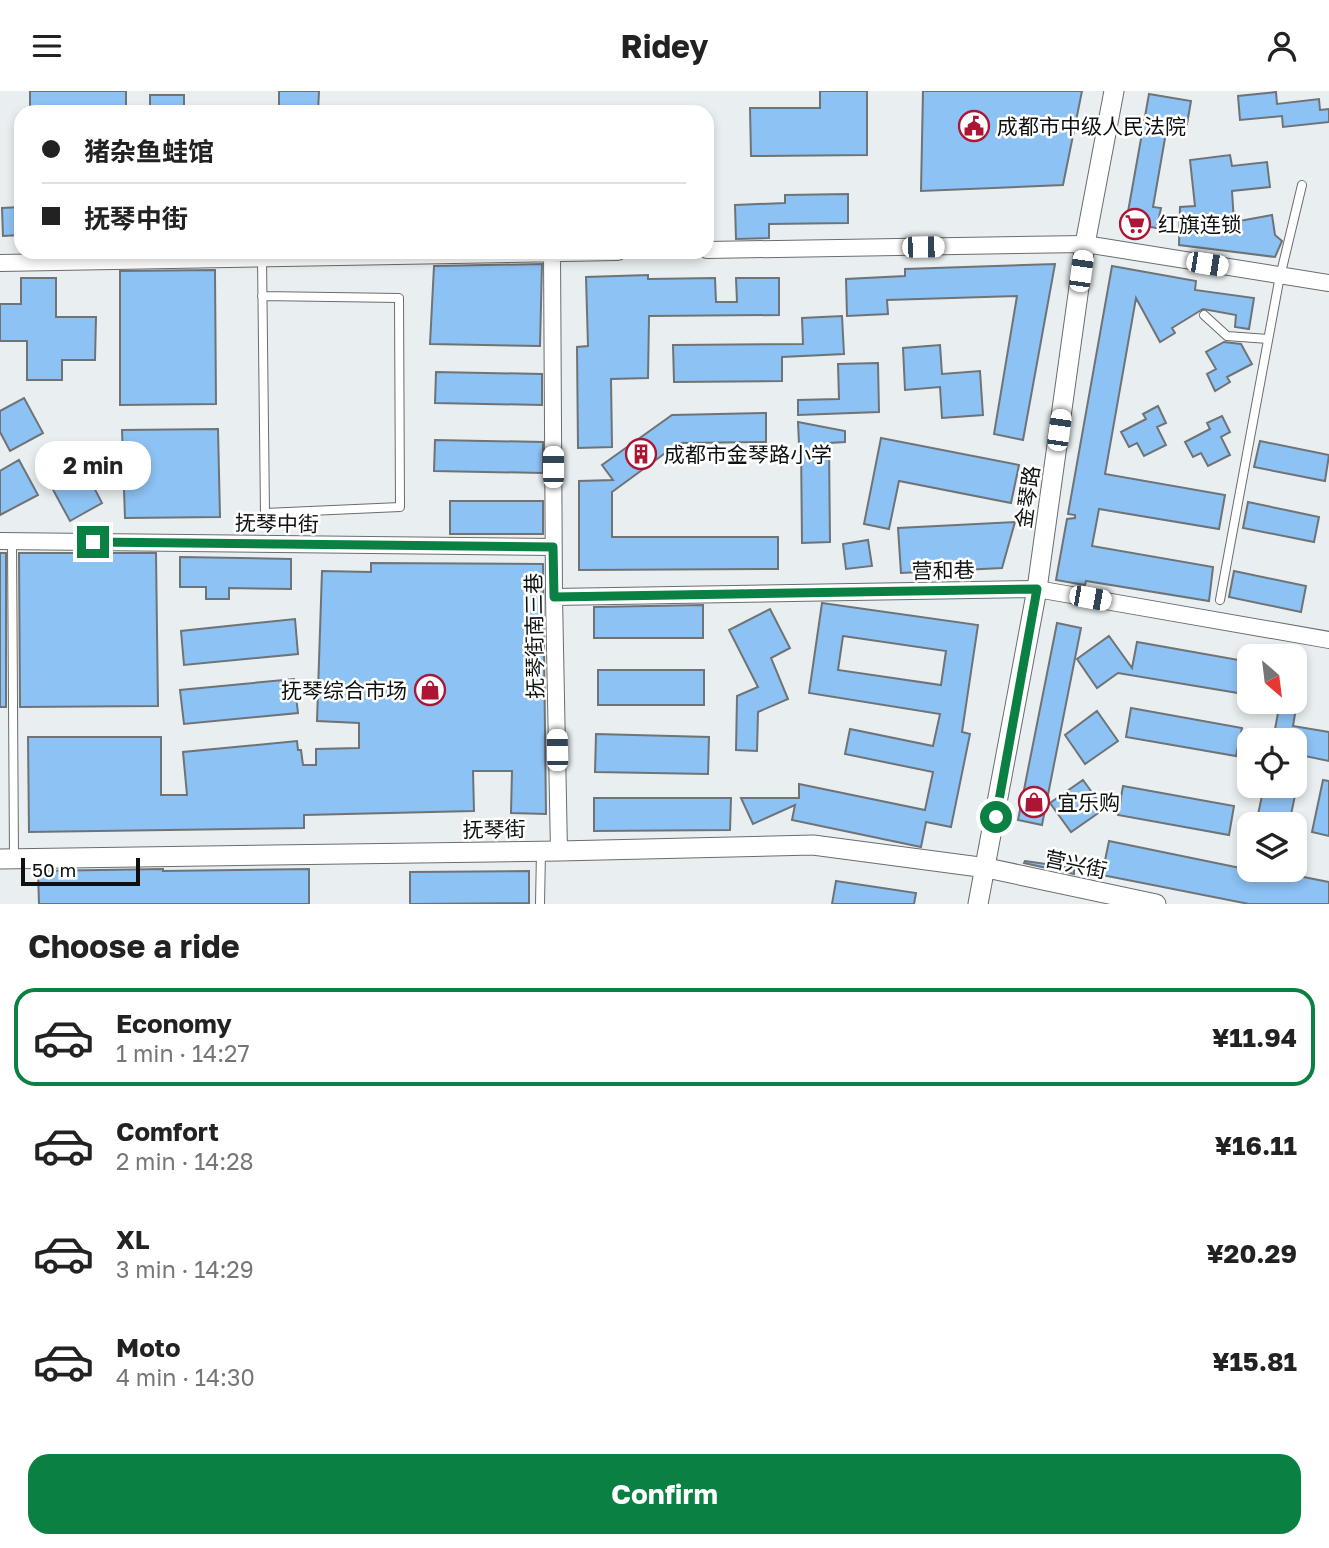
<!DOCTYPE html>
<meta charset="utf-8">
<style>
:root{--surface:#fff;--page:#f2f2f2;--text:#222;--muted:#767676;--line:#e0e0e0;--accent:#0b8043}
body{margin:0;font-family:"Golos Text","Noto Sans SC",sans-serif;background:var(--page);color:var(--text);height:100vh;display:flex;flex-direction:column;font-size:26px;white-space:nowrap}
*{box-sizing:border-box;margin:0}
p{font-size:23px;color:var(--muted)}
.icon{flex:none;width:38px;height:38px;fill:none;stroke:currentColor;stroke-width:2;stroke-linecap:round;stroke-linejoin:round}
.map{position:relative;height:813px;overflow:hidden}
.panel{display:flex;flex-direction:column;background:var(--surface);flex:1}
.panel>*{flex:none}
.guide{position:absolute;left:14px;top:14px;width:700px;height:154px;border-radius:21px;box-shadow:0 4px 10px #0003;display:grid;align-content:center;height:154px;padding:0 28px;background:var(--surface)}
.needle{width:46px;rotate:152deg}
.tools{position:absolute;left:1237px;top:553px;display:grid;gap:14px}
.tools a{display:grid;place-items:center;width:70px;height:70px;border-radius:14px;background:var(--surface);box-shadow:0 4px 10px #0003;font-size:35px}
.scale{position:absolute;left:21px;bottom:18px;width:119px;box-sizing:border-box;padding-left:7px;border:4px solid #0f1111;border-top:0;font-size:19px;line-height:24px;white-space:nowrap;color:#0f1111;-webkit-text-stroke:5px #fff;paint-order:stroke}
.end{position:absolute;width:32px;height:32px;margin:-16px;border:9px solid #0b8043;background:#fff;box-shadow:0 0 0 4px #fff}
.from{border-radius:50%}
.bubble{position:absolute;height:49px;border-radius:21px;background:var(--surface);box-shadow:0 4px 10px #0003;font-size:23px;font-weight:700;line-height:49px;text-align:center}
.car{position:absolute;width:21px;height:42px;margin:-21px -10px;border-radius:9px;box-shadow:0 0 5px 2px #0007;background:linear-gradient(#fff 24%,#345 0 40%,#fff 0 76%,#345 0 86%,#fff 0)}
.guide b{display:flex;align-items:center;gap:24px;height:66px;font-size:26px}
.guide b+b{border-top:2px solid var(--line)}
.guide i{width:18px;height:18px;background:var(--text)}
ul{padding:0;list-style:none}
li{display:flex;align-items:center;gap:21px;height:98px;margin:0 14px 10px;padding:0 14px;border:4px solid transparent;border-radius:21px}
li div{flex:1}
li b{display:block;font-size:26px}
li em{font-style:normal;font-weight:700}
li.on{border-color:var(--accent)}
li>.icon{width:63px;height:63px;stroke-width:1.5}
h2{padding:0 28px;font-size:32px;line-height:84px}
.cta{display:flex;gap:14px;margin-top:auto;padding:14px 28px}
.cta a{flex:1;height:80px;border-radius:21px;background:var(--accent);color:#fff;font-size:28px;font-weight:700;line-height:80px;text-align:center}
header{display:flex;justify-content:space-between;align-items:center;height:91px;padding:0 28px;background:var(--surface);font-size:32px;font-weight:700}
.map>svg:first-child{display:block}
</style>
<header><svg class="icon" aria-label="menu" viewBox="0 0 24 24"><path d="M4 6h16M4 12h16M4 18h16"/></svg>Ridey<svg class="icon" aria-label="person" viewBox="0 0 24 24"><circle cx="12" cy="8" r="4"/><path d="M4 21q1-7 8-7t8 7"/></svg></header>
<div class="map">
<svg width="1329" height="813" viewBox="0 0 1329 813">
<rect width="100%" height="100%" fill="#e9eff0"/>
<path fill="#8dc2f4" stroke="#6f7376" stroke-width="2" fill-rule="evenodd" d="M30,0h96v21h-96z
M279,0h40l-1,21h-39z
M820,0h47v64l-116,1 -1,-48h70z
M923,0h159l-19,94 -142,6z
M1276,1l1,12 42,-5 1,11 9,-1v13l-46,5 -1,-11 -42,4 -2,-24z
M1149,3l42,7 -4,23 -19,-3 -15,86 8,1 -4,20 -31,-5z
M150,4h34v17h-34z
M1230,64l2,11 35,-4 3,25 -38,4 2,31 38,-7 3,20 7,6 -7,16 -96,-12 1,-38 15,-1 -5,-46z
M848,103v29l-79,1v14l-33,1 -1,-34 50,-2v-8z
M21,116v28l-18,1 -1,-28z
M542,173l-2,82 -110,-2 4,-78z
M1055,173l-32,176 -29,-6 23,-138 -130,4 1,14 -41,2 -1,-37 59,-3v-7z
M1112,175l84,15 -1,9 59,8 -5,31 -14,-2 1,-12 -33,-6 -31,19 3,5 -15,9 -24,-44 -31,176 120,21 -6,34 -120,-20 -7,37 121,21 -4,34 -123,-20 -1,4 -29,-5 11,-61 8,-1v-3l-7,-1z
M215,179l1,134 -96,1v-134z
M648,184v4l67,-1 1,24h21l-1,-24h43v37l-130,1 -1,62 -37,1 1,68 -34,1 -1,-101 11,-1 -2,-69z
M21,187h35v39h40l-1,43h-33v20h-35v-39h-27v-37h21z
M842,225l2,38 -62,3v24l-108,1 -1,-37 130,-1 -1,-26z
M1224,251l17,2 11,20 -25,13 3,5 -15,9 -8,-17 9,-5 -10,-17z
M940,254l2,29 38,-3 3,44 -41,3 -2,-31 -35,3 -2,-42z
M878,272l1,49 -81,3v-15l41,-1 -1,-35z
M436,281l106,2v31l-107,-2z
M24,307l19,35 -33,18 -10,-19v-21z
M1158,315l8,17 -9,4 9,18 -22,11 -7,-13 -8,4 -8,-15 25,-13 -3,-5z
M766,322v29l-87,1 -67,49v45h166v32l-199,1v-89l34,-1 -11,-15 70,-50z
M1222,325l8,16 -9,5 9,18 -22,11 -7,-13 -8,4 -8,-15 25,-13 -3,-6z
M798,331l47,9v11l-16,1 1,99 -28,1 -1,-99h-2z
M218,338l2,88 -95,1 -3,-88z
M881,347l138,27 -8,38 -112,-22 -10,48 -25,-5z
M435,349l108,2v31l-109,-2z
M1260,350l69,14 -4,26 -71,-14z
M19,369l19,35 -38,20v-44z
M84,377l18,35 -32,18 -19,-35z
M450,410h93v33h-93z
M1248,411l71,15 -5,25 -71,-14z
M1015,431l-13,46 -101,5 -3,-45z
M868,449l4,26 -26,3 -3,-25z
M0,462h6v154h-6z
M19,462h137l2,153 -138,1z
M180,466l111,2v30l-62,-1v11h-23v-12h-26z
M371,472l172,1 3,250 -35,-1 1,-42h-39l1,40 -170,4v13l-275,4 -1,-95h133v58h26l-4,-43 114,-11 1,9h3l2,15h13v-16l43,-1v-25l-42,-2 5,-150 49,1z
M1234,480l72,15 -5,26 -72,-15z
M822,512l156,22 -16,107 8,2 -19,93 -25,-5 -5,25 -129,-27 3,-15 -42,19 -12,-26h58v-14l126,26 8,-38 -88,-18 5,-25 83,17 7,-32 -131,-21zM843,545l103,15 -5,34 -103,-15z
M703,514v33h-109v-31z
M770,518l20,39 -19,10 17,41 -30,13 -1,39 -21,-1 1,-54 21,-9 -29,-57z
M295,528l3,35 -114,11 -3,-34z
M1057,532l24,5 -39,197 -24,-5z
M1109,545l23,32 5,-26 113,20v33l-132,-22 -21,15 -20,-29z
M598,579h106v35h-106z
M294,588l4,34 -114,11 -4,-34z
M1280,611h17l-4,24 36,6v29l-34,-7v-14h-22z
M1131,617l111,20 -6,28 -110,-19z
M1097,620l21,30 -33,23 -20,-29z
M596,643l113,3 -1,37 -113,-2z
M1083,689l21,29 -33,23 -21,-29z
M1323,689l6,1v55l-17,-4z
M1123,695l111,20 -5,29 -111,-20z
M1264,695h33l-8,38h-33z
M594,707h137l-1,32 -136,1z
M1109,750l141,29h18l61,12v22h-80l-147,-29z
M1025,770l49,7v6l-50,-11z
M163,778v2l146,-2v35h-270l-1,-33z
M529,780v32l-119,1v-32z
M836,790l80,12 -2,11h-82z"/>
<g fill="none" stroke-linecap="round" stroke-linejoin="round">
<g stroke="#696d6f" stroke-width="10">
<path id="service" d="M262,167l3,255 135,-6 -1,-209 -137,-2
M1204,224l23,21 41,3
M12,451l2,317
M1220,509l59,-319 23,-96
M540,813l1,-53"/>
</g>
<g stroke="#696d6f" stroke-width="18">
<path id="minor" d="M707,159l378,-6 244,39
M552,162l2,344 5,254
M0,172l618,-11
M0,450l553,6
M554,506l483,-8 292,51"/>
</g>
<g stroke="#696d6f" stroke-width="21">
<path id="tertiary" d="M0,768l559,-8 254,-6 174,23 169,36
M978,813l59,-315 48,-345 29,-153"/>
</g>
<use href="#service" stroke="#fff" stroke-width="8"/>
<use href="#minor" stroke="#fff" stroke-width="16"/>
<use href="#tertiary" stroke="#fff" stroke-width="19"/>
</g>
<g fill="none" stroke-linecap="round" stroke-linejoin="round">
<path stroke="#0b8043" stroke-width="9" d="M93,451l460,5 1,50 483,-8 -41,228"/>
</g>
<defs>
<g id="civic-ring" transform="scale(1.575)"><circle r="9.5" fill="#fff" stroke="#ac1634" stroke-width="1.5"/><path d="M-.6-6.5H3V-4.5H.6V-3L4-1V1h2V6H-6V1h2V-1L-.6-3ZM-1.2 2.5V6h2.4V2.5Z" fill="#ac1634"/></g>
<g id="supermarket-ring" transform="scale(1.575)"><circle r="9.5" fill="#fff" stroke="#ac1634" stroke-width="1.5"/><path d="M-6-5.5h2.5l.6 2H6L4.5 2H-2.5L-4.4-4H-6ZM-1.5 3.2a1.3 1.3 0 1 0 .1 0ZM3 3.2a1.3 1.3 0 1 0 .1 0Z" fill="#ac1634"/></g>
<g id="building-ring" transform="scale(1.575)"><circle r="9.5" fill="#fff" stroke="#ac1634" stroke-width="1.5"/><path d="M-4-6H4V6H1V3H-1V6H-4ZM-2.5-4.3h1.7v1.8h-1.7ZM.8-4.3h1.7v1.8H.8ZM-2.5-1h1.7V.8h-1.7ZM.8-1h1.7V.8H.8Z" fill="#ac1634"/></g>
<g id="shop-ring" transform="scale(1.575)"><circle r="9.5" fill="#fff" stroke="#ac1634" stroke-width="1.5"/><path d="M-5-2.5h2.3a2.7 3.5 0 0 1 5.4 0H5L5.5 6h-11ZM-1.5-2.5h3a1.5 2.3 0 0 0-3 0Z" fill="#ac1634"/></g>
</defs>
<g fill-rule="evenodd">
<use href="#civic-ring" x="974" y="35"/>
<use href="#supermarket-ring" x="1135" y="133"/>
<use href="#building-ring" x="641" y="363"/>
<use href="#shop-ring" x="430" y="599"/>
<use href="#shop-ring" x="1034" y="711"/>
</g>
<g text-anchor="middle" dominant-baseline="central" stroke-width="5" stroke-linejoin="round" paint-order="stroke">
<g font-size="21" fill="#0f1111" stroke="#fff" text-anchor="start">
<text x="997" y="35">成都市中级人民法院</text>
<text x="1158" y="133">红旗连锁</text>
<text x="664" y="363">成都市金琴路小学</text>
<text x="407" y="599" text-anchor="end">抚琴综合市场</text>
<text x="1057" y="711">宜乐购</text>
</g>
<g font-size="21" fill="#0f1111" stroke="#fff">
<text transform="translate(1027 406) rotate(-82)">金琴路</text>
<text transform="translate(277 432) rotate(1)">抚琴中街</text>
<text transform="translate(943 479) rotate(-1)">营和巷</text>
<text transform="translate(534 545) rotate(-91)">抚琴街南三巷</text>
<text transform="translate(494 738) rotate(-1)">抚琴街</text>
<text transform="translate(1076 773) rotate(12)">营兴街</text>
</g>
</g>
</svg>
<div class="tools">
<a><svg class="needle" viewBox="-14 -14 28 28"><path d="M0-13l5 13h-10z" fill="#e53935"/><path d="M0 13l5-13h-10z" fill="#767676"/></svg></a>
<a><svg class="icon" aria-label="locate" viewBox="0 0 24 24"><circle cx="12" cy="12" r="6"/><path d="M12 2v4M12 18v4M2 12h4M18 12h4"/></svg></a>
<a><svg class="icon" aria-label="layers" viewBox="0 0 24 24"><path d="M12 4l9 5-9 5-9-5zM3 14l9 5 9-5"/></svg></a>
</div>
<div class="scale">50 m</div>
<i class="end from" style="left:996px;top:726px"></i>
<i class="end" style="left:93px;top:451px"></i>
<div class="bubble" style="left:35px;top:350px;width:116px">2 min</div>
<i class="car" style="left:923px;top:156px;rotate:89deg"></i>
<i class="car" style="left:1207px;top:173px;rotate:99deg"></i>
<i class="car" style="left:1081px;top:180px;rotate:8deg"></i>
<i class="car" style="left:1059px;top:339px;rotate:8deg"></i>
<i class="car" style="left:553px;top:376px;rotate:0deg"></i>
<i class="car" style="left:1090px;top:507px;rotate:100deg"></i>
<i class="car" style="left:557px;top:659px;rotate:359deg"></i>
<div class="guide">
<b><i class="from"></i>猪杂鱼蛙馆</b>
<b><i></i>抚琴中街</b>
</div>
</div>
<section class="panel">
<h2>Choose a ride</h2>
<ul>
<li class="on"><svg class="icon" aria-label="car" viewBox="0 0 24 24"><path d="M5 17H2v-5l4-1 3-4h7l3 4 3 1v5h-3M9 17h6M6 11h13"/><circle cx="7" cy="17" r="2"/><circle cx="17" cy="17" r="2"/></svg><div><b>Economy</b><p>1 min · 14:27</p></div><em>¥11.94</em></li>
<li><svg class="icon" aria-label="car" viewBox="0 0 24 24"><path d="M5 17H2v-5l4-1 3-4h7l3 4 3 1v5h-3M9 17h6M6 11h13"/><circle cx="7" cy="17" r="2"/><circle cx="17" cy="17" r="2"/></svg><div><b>Comfort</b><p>2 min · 14:28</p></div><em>¥16.11</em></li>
<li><svg class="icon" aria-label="car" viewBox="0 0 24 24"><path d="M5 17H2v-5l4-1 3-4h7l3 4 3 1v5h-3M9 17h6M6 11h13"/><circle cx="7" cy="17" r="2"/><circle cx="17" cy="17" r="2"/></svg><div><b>XL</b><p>3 min · 14:29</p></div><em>¥20.29</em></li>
<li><svg class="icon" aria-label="car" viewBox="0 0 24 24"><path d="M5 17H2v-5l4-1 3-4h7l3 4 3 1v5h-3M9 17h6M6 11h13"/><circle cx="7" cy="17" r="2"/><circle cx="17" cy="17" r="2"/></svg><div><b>Moto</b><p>4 min · 14:30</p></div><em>¥15.81</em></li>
</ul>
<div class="cta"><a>Confirm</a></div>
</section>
